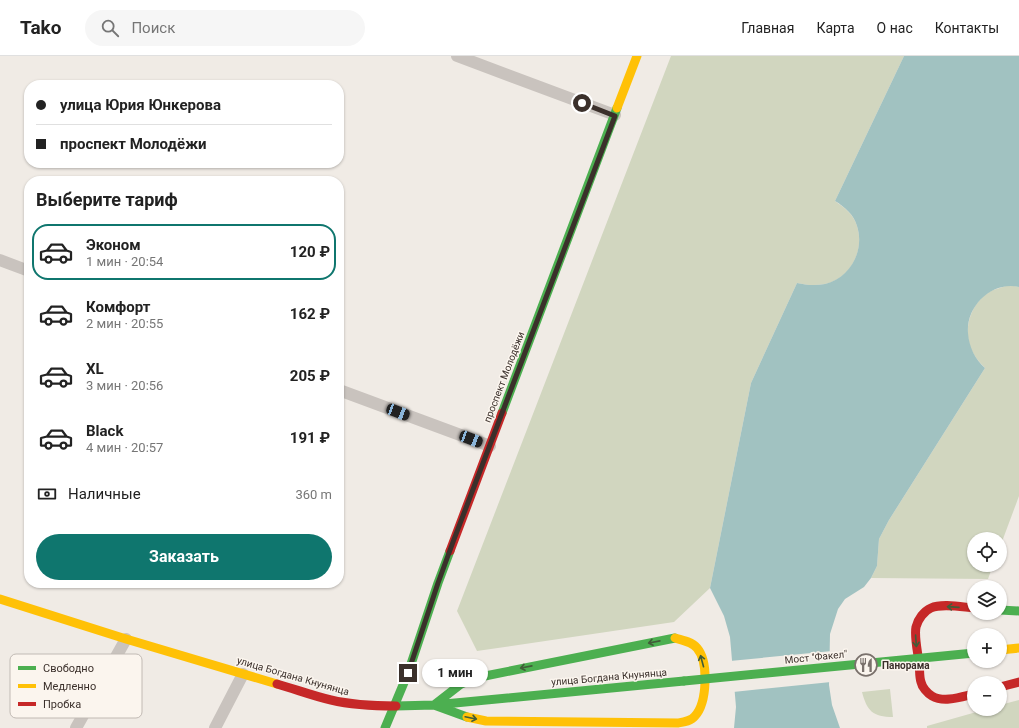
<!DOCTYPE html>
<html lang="ru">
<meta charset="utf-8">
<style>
:root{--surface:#fff;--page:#f6f6f6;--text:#222;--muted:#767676;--line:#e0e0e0;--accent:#0f766e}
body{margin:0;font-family:Roboto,sans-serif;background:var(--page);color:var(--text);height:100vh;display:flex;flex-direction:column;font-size:15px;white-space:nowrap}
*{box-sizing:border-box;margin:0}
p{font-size:13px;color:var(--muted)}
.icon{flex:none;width:22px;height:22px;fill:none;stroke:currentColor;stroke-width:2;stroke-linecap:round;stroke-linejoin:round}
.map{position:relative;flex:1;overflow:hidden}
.sheet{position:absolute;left:24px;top:120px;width:320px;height:412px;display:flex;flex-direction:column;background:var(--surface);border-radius:16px;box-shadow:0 1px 3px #0004}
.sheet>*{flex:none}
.banner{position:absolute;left:24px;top:24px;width:320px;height:88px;border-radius:16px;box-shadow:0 1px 3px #0004;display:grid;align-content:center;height:88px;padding:0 12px;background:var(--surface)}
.controls{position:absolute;left:967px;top:476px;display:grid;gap:8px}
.controls a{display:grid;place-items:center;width:40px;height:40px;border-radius:50%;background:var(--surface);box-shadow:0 1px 3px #0004;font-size:20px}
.end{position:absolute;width:18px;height:18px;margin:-9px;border:5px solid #3b302b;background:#fff;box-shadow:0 0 0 2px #fff}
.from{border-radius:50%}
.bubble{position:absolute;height:28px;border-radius:14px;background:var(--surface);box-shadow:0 1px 3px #0004;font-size:13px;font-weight:700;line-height:28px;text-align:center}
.car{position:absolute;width:12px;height:24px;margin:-12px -6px;border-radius:5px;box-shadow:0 0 3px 1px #0007;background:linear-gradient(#222 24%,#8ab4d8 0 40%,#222 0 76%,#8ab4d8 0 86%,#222 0)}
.banner b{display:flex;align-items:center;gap:14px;height:38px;font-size:15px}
.banner b+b{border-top:1px solid var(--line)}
.banner i{width:10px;height:10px;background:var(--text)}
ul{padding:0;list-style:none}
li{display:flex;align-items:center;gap:12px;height:56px;margin:0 8px 6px;padding:0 4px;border:2px solid transparent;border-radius:16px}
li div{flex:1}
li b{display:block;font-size:15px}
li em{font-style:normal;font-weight:700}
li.on{border-color:var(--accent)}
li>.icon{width:36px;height:36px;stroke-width:1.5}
h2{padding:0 12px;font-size:18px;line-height:48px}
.pay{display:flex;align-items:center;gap:10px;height:44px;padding:0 12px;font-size:15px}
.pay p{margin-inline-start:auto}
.button{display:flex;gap:8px;margin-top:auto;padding:8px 12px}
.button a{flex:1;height:46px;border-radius:24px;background:var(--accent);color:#fff;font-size:16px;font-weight:700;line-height:46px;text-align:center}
header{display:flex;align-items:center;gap:24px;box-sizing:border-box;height:56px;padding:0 20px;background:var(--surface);border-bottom:1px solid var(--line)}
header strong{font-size:19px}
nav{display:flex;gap:22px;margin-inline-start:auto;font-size:14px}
.search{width:280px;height:36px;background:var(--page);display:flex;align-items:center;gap:10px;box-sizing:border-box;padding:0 14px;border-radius:22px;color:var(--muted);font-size:15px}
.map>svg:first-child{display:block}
</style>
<header>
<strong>Tako</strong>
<div class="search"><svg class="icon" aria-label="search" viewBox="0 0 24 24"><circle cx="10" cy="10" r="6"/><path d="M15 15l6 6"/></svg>Поиск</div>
<nav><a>Главная</a><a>Карта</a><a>О нас</a><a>Контакты</a></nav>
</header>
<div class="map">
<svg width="1019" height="672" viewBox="0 0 1019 672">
<rect width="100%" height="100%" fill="#f0ebe5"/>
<path fill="#d1d6bf" d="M671,0h233l-69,145c10,7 19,14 22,25 8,25 -7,53 -32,58 -10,2 -19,1 -28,-1l-46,100 -41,205 -36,34 -197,29 -20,-40z
M1006,230h8l5,1v209l-19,51v-8h-26v26h19l-5,14 -117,-1 6,-12 2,-27 10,-19 96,-152c-5,-5 -10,-11 -13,-17 -10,-20 -2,-47 17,-59 5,-3 12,-4 17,-6z
M890,633l3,28c-20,0 -26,-6 -31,-25z
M1019,644v28h-92v-2l60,-17h13v-4z"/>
<path fill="#a1c2c1" d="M904,0h115v231c-27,-6 -53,19 -51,46 1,14 7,26 17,35l-96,152 -10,19 -2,27 -6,12 -7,9 -19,12 -7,10 -8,25 -1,51 3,20 8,23h-106l2,-21 -6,-70 -6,-21 -14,-28 41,-205 46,-100c9,2 18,3 28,1 25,-6 40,-33 32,-58 -3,-11 -12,-19 -22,-25z"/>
<path fill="#f0ebe5" d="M832,595l-1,31 -98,10 -3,-31z"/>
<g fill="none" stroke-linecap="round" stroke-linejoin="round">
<path stroke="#c9c3be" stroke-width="12" d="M457,0l158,59
M0,204l29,11
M339,334l151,56
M76,672l50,-89
M215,672l28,-54"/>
<path stroke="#4caf50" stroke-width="9" d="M502,357l115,-305
M1000,554l19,1
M396,650l38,-1 250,-24
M467,661l-33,-12 27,-21 14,-6 200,-40
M385,672l23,-55 30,-90 12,-32"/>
<path stroke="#ffc107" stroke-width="9" d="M617,52l20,-52
M0,543l126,40 151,45
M1000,594l19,-2
M467,661l19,4 192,2c6,-1 13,-2 17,-7 12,-13 14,-54 2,-68 -5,-6 -14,-8 -22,-10"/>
<path stroke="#c62828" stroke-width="9" d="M450,495l52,-138
M974,552c-12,-1 -32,-5 -43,0 -7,3 -13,11 -15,19 -2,10 2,26 3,36 1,6 0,13 2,19 1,5 6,11 11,14 12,7 29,1 42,-2
M277,628c18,5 36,12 54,16 21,5 43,6 65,6
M1000,631l19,-5"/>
<path stroke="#4caf50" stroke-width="9" d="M684,625l290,-28"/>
</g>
<defs><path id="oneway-shaft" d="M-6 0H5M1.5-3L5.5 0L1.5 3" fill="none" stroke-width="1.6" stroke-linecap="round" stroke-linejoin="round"/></defs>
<g stroke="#415c38">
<use href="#oneway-shaft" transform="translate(953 551) rotate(-176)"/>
<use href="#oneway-shaft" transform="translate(916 585) rotate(86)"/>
<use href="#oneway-shaft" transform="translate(654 586) rotate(169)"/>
<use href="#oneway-shaft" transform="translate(702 605) rotate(-105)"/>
<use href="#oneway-shaft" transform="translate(526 611) rotate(169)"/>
<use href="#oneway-shaft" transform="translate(471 662) rotate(12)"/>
</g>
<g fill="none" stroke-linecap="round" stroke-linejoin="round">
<path stroke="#3b302b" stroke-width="5" d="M408,617l30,-90 15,-41 162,-426 -33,-13"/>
</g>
<defs>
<g id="restaurant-ring" transform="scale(1.15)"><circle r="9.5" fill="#fbf5ee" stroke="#7a716c" stroke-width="1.5"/><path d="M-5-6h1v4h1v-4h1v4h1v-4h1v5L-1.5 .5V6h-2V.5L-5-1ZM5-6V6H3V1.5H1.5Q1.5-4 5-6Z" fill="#7a716c"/></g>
</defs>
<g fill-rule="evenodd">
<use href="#restaurant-ring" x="866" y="609"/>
</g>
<g text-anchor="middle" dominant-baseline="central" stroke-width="3" stroke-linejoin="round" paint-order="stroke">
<g font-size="10" fill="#3b302b" stroke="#fbf5ee">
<text transform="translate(504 321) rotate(-69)">проспект Молодёжи</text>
<text transform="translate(816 601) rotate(-6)">Мост "Факел"</text>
<text transform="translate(293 620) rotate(16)">улица Богдана Кнунянца</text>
<text transform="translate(609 621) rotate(-5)">улица Богдана Кнунянца</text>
</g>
<g font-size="10" font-weight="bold" fill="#3b302b" stroke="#fbf5ee" text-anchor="start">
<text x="882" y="609">Панорама</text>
</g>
</g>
<rect x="10" y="598" width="132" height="64" rx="6" fill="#fbf5ee" stroke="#c1bab4" stroke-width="1"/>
<rect x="18" y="610" width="18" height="4" fill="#4caf50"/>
<rect x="18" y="628" width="18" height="4" fill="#ffc107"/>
<rect x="18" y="646" width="18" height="4" fill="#c62828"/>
<g font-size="11" fill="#3b302b">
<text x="43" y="616">Свободно</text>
<text x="43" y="634">Медленно</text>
<text x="43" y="652">Пробка</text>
</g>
</svg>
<div class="controls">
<a><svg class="icon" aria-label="locate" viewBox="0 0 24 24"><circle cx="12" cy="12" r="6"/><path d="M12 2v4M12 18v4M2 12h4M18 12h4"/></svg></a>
<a><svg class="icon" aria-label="layers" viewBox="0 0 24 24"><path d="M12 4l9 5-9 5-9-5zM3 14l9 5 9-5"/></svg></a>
<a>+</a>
<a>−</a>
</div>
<i class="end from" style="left:582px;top:47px"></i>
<i class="end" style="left:408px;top:617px"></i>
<div class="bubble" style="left:422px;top:603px;width:66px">1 мин</div>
<i class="car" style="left:398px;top:356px;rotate:111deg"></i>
<i class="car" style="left:471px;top:383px;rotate:111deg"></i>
<div class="banner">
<b><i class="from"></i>улица Юрия Юнкерова</b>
<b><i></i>проспект Молодёжи</b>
</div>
<section class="sheet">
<h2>Выберите тариф</h2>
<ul>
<li class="on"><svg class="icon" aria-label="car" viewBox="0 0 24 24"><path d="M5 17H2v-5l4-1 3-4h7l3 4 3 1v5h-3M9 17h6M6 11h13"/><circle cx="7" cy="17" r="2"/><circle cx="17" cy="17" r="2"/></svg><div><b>Эконом</b><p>1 мин · 20:54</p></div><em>120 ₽</em></li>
<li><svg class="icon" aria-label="car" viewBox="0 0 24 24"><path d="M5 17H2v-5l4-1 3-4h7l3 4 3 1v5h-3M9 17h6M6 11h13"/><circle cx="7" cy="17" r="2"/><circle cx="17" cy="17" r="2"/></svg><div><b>Комфорт</b><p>2 мин · 20:55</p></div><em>162 ₽</em></li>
<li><svg class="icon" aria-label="car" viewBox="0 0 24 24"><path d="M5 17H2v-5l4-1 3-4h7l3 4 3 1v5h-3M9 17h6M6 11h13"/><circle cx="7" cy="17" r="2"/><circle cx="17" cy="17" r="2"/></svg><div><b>XL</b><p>3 мин · 20:56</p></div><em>205 ₽</em></li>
<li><svg class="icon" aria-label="car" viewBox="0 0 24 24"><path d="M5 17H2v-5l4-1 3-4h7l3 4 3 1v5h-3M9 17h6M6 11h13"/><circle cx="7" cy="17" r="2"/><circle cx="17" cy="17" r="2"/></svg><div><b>Black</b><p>4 мин · 20:57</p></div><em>191 ₽</em></li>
</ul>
<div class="pay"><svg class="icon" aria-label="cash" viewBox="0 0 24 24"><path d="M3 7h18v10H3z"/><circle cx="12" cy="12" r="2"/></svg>Наличные<p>360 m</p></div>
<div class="button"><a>Заказать</a></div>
</section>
</div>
